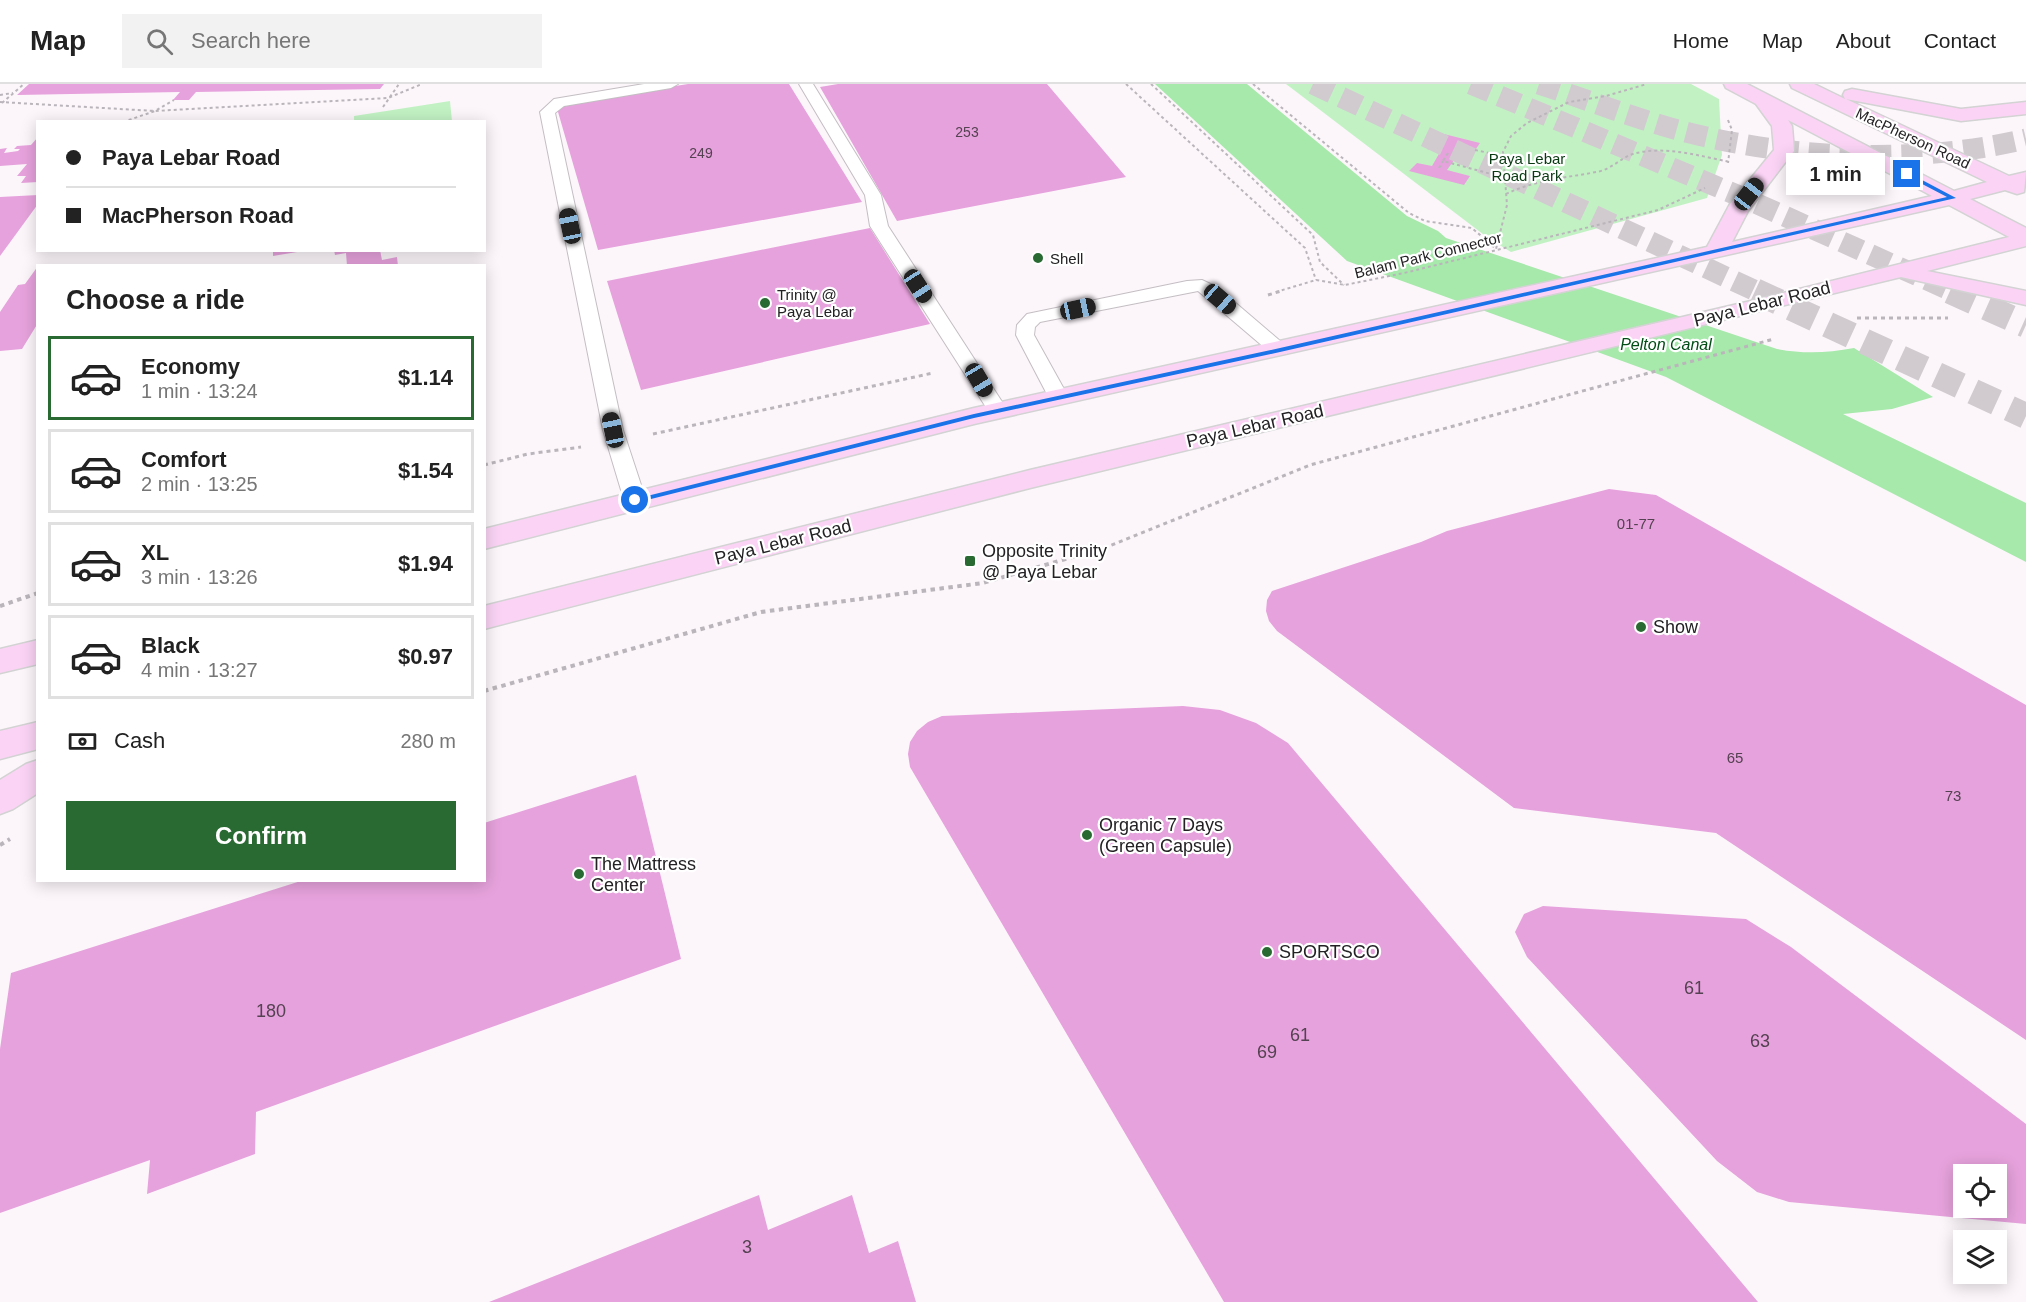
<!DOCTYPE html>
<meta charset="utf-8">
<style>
:root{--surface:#fff;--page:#f2f2f2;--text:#222;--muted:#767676;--line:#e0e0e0;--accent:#296932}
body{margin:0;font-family:Arial,sans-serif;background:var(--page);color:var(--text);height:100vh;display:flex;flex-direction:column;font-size:22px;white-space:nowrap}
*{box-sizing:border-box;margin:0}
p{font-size:20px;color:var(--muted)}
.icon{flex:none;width:33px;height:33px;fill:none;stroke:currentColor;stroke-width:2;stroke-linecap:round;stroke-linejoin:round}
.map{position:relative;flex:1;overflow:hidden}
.details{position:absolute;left:36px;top:180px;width:450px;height:618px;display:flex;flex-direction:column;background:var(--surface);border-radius:0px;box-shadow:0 3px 15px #0003}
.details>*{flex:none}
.guide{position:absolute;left:36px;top:36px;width:450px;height:132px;border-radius:0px;box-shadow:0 3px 15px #0003;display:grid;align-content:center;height:132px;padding:0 30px;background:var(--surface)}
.controls{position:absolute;left:1953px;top:1080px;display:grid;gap:12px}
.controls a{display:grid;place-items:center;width:54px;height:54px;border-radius:0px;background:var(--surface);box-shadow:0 3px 15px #0003;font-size:30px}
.end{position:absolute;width:27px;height:27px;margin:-14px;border:8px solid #1a73e8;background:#fff;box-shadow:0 0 0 3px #fff}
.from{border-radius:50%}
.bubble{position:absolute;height:42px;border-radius:0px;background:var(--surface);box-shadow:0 3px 15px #0003;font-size:20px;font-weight:800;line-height:42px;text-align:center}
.car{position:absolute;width:18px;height:36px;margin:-18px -9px;border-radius:8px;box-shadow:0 0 4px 2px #0007;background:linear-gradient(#222 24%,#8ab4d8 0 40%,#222 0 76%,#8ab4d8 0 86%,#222 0)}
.guide b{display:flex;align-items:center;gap:21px;height:57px;font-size:22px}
.guide b+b{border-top:2px solid var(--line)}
.guide i{width:15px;height:15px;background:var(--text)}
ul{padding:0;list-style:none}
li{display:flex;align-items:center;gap:18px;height:84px;margin:0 12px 9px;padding:0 18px;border:3px solid var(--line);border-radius:0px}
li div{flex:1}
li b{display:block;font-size:22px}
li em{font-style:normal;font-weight:800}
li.selected{border-color:var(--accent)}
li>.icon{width:54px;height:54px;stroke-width:1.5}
h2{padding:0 30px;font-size:27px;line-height:72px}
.pay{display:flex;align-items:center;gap:15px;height:66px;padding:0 30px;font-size:22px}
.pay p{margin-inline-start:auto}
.primary-button{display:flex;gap:12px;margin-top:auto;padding:12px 30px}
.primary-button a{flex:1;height:69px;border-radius:0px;background:var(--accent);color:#fff;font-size:24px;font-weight:800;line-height:69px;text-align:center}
header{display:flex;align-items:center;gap:36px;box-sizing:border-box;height:84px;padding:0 30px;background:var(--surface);border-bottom:2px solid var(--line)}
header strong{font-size:28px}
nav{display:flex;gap:33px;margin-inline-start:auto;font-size:21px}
.search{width:420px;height:54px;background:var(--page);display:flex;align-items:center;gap:15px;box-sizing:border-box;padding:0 21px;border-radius:0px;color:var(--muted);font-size:22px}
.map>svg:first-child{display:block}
</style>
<header>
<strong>Map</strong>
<div class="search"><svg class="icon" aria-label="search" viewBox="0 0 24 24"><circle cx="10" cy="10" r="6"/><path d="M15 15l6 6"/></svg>Search here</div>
<nav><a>Home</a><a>Map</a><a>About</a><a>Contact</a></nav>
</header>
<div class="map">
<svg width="2026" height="1218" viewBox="0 0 2026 1218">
<rect width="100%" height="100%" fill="#fcf6fb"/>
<path fill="#c2f2c4" d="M1286,0h405l28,15 3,56 -15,43 -196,54 -23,-14z
M450,17l2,20h-98v-5z"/>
<path fill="#a6e9ab" d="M1155,0h92l160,132 31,15 8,7 331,111c27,5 50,4 77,-1l79,49 -41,12 -49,5 183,89v59l-360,-185 -319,-116z"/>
<path fill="#e6a2dc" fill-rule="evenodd" d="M29,0h355l-4,5 -184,3 -7,8h-16l7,-8 -163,3z
M688,0h101l73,118 -264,48 -42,-145z
M838,0h209l79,93 -229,44 -77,-134z
M1440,49l40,10 -11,16 -12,-3 -10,14 23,6 -6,9 -55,-14 8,-8 15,3 8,-14 -13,-3z
M38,53v45l-17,1 5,-7h-9l10,-12 -27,2v-17l7,-1 -3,5 14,-2 2,-2h-6l3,-3 14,-1z
M38,111v9l-38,52v-59z
M870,144l60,96 -289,66 -34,-109z
M273,166h24v2l-24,4z
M334,166h46l2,10 15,-3 1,9h-51l-1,-13 -11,2z
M38,182v57l-16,26 -22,2v-39l18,-27 7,-1z
M1609,405l47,6 370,210v335l-310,-207 -202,-25 -237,-177 -8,-10 -3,-10 1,-11 5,-9 149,-49 26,-11z
M1183,622l37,4 36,13 32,20 470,559h-534l-314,-535 -2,-13 2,-12 7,-11 11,-9 14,-6z
M636,691l45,184 -425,153 -1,42 -108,40 3,-34 -150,53v-164l11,-76 293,-93h180v-57z
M1543,822l203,13 45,28 235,177v100l-237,-22 -32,-10 -40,-31 -190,-204 -12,-25 9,-18zM1964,1090h32v34h-32z
M759,1111l9,35 84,-35 17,58 29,-12 18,61h-427z"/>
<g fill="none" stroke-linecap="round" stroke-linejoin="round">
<path stroke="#d1cbd0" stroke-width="21" stroke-dasharray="21 10" stroke-linecap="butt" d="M1313,0l445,208
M1471,0l273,114 210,94
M1539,0c46,15 92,33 139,46 107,29 240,35 348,9"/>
<path stroke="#d1cbd0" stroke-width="26" stroke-dasharray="26 14" stroke-linecap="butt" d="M1755,207l271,125
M1950,207l76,34"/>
<g stroke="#c4bec3" stroke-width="2">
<path id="service" d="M644,0h34l-7,4 -107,18 -9,7 68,317 23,70 -3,5 -8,2 -8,-2 -3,-5 -21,-70 -63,-318 14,-13z
M799,0h14l68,111 7,31 120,185 -3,4 -7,2 -7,-2 -121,-189 -5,-31z
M1202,196l15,7 69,59 3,4 -3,4h-14l-74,-63 -158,31 -5,5 -1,8 35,63 -3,4 -7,2 -7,-2 -3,-4 -33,-63 1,-10 10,-11 160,-33z"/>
</g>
<g stroke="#d3d3d3" stroke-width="3">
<path id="primary" d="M1724,0h23l207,107 33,-9 -195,-94 -2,-4h24l31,15 -2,-4 2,-4 7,-2 109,20 65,-7v12l-65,7 -115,-22 163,77 17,-4 -2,20 -7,2 -12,-4 -35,9 56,29v18l-99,25 99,20v14l-125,-28 -871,211 -546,141v-23l546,-136 725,-170 254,-63 -60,-32 -975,219 -490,125v-20l490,-121 733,-161 23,-43 44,-54 -2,-24 -16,-22 -30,-16zM1788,36l144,76 -200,46 16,-31 46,-60 -2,-25z
M38,556v24l-38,9v-24z
M38,638v27l-38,10v-28z
M38,676v33l-25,16 -13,5v-34l26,-16z"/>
</g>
<path stroke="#bab5ba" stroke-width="2" stroke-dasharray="3 3" stroke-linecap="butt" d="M1126,0l179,164 11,32
M1151,0l162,151 7,27 24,23
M1253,0l156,129 16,8 47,7 24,21 11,-44 -4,-53 8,-16 16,-13 42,-21 37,-6 41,-12
M0,11l13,-2
M0,18l155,9 233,-13 34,-14
M2,19l22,-19
M383,23l16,-23
M1728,36l4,10 -4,33
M123,38l32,-11 19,-11
M1475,66l28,6
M1448,69l-5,8 63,17
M1439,84l4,-7
M1807,95l32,1
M1506,110c29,-14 59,-16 90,-22 15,-2 26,-15 37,-18 30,-9 67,2 97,8
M1276,208l40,-12 29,5 59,-12 254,-63 47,-22"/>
<path stroke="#bab5ba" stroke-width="3" stroke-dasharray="4 4" stroke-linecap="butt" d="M1268,211l13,-4
M1857,234h91
M653,350l280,-61
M484,381l44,-11 53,-7
M1081,471l26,-8 203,-82 464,-126"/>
<path stroke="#bab5ba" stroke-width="4" stroke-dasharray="4.5 4.5" stroke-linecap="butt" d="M0,522l38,-13
M484,607l277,-79 222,-29 103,-30
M0,761l10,-6"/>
<use href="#service" fill="#fff" fill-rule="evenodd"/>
<use href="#primary" fill="#fbd4f5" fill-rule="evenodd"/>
</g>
<path fill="#1a73e8" d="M1907,88l49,26 -676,154 -306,66 -339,85 -4,-3 343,-86 306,-66 667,-151 -42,-22z"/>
<g fill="#296932" stroke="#fff" stroke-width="2">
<circle cx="1038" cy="174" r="6"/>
<circle cx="765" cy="219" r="6"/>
<rect x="964" y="471" width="12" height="12" rx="3"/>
<circle cx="1641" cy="543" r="6"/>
<circle cx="1087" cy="751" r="6"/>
<circle cx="579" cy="790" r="6"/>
<circle cx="1267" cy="868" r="6"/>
</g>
<g text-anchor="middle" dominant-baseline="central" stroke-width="4.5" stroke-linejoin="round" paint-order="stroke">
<g font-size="14" fill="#544151">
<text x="967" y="48">253</text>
<text x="701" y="69">249</text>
</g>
<g font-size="15" fill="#232123" stroke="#fff">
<text transform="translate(1913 54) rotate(25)">MacPherson Road</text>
<text transform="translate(1428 171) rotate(-14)">Balam Park Connector</text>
</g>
<g font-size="15" fill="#083911" stroke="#fff">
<text x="1527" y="74">Paya Lebar<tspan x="1527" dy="17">Road Park</tspan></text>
</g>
<g font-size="15" fill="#232123" stroke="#fff" text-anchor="start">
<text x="1050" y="174">Shell</text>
<text x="777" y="210">Trinity @<tspan x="777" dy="17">Paya Lebar</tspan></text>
</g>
<g font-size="15" fill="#544151">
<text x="1636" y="439">01-77</text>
<text x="1735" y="673">65</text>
<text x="1953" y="711">73</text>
</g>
<g font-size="16" font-style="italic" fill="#014d15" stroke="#fff">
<text x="1666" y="260">Pelton Canal</text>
</g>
<g font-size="18" fill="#232123" stroke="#fff">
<text transform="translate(1762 220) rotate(-14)">Paya Lebar Road</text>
<text transform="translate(1255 342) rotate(-13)">Paya Lebar Road</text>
<text transform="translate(783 458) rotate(-14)">Paya Lebar Road</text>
</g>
<g font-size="18" fill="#232123" stroke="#fff" text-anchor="start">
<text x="982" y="467">Opposite Trinity<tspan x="982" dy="21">@ Paya Lebar</tspan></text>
<text x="1653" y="543">Show</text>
<text x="1099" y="741">Organic 7 Days<tspan x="1099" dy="21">(Green Capsule)</tspan></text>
<text x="591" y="780">The Mattress<tspan x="591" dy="21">Center</tspan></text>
<text x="1279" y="868">SPORTSCO</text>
</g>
<g font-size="18" fill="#544151">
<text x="1694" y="904">61</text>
<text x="271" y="927">180</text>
<text x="1300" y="951">61</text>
<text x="1760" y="957">63</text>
<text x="1267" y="968">69</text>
<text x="747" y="1163">3</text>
</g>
</g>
</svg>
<div class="controls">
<a><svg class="icon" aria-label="locate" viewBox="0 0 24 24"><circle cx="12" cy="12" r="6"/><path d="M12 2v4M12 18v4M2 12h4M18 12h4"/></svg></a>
<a><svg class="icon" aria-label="layers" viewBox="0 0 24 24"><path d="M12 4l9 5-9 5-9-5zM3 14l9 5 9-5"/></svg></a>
</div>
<i class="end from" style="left:635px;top:416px"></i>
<i class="end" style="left:1907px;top:90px"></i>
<div class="bubble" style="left:1786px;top:69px;width:99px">1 min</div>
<i class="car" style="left:1749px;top:110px;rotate:38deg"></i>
<i class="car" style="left:570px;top:142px;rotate:348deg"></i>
<i class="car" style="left:918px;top:202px;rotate:147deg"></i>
<i class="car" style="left:1220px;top:215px;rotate:131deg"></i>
<i class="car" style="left:1078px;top:225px;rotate:78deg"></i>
<i class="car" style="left:979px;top:296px;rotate:149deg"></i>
<i class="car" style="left:613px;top:346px;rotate:348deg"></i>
<div class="guide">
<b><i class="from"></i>Paya Lebar Road</b>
<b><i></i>MacPherson Road</b>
</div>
<section class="details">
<h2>Choose a ride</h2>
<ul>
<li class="selected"><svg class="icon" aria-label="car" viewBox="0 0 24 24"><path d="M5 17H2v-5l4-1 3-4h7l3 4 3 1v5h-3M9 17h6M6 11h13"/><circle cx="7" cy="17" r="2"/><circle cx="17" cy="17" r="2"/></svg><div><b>Economy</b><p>1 min · 13:24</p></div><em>$1.14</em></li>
<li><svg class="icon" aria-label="car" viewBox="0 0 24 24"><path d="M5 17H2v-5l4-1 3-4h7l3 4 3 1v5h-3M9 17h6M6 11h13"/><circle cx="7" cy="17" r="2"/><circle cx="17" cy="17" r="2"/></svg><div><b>Comfort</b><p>2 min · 13:25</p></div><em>$1.54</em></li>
<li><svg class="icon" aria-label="car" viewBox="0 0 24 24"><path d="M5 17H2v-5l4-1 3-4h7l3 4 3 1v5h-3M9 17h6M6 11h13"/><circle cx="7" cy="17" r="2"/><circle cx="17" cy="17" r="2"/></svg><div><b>XL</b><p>3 min · 13:26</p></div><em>$1.94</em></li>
<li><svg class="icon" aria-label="car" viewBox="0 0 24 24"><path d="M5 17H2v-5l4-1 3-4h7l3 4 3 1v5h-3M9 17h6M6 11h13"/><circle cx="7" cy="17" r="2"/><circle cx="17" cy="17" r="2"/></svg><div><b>Black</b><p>4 min · 13:27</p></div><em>$0.97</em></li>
</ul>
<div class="pay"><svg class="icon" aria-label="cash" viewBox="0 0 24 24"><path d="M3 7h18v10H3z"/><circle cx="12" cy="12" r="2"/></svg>Cash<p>280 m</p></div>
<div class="primary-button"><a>Confirm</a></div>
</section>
</div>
